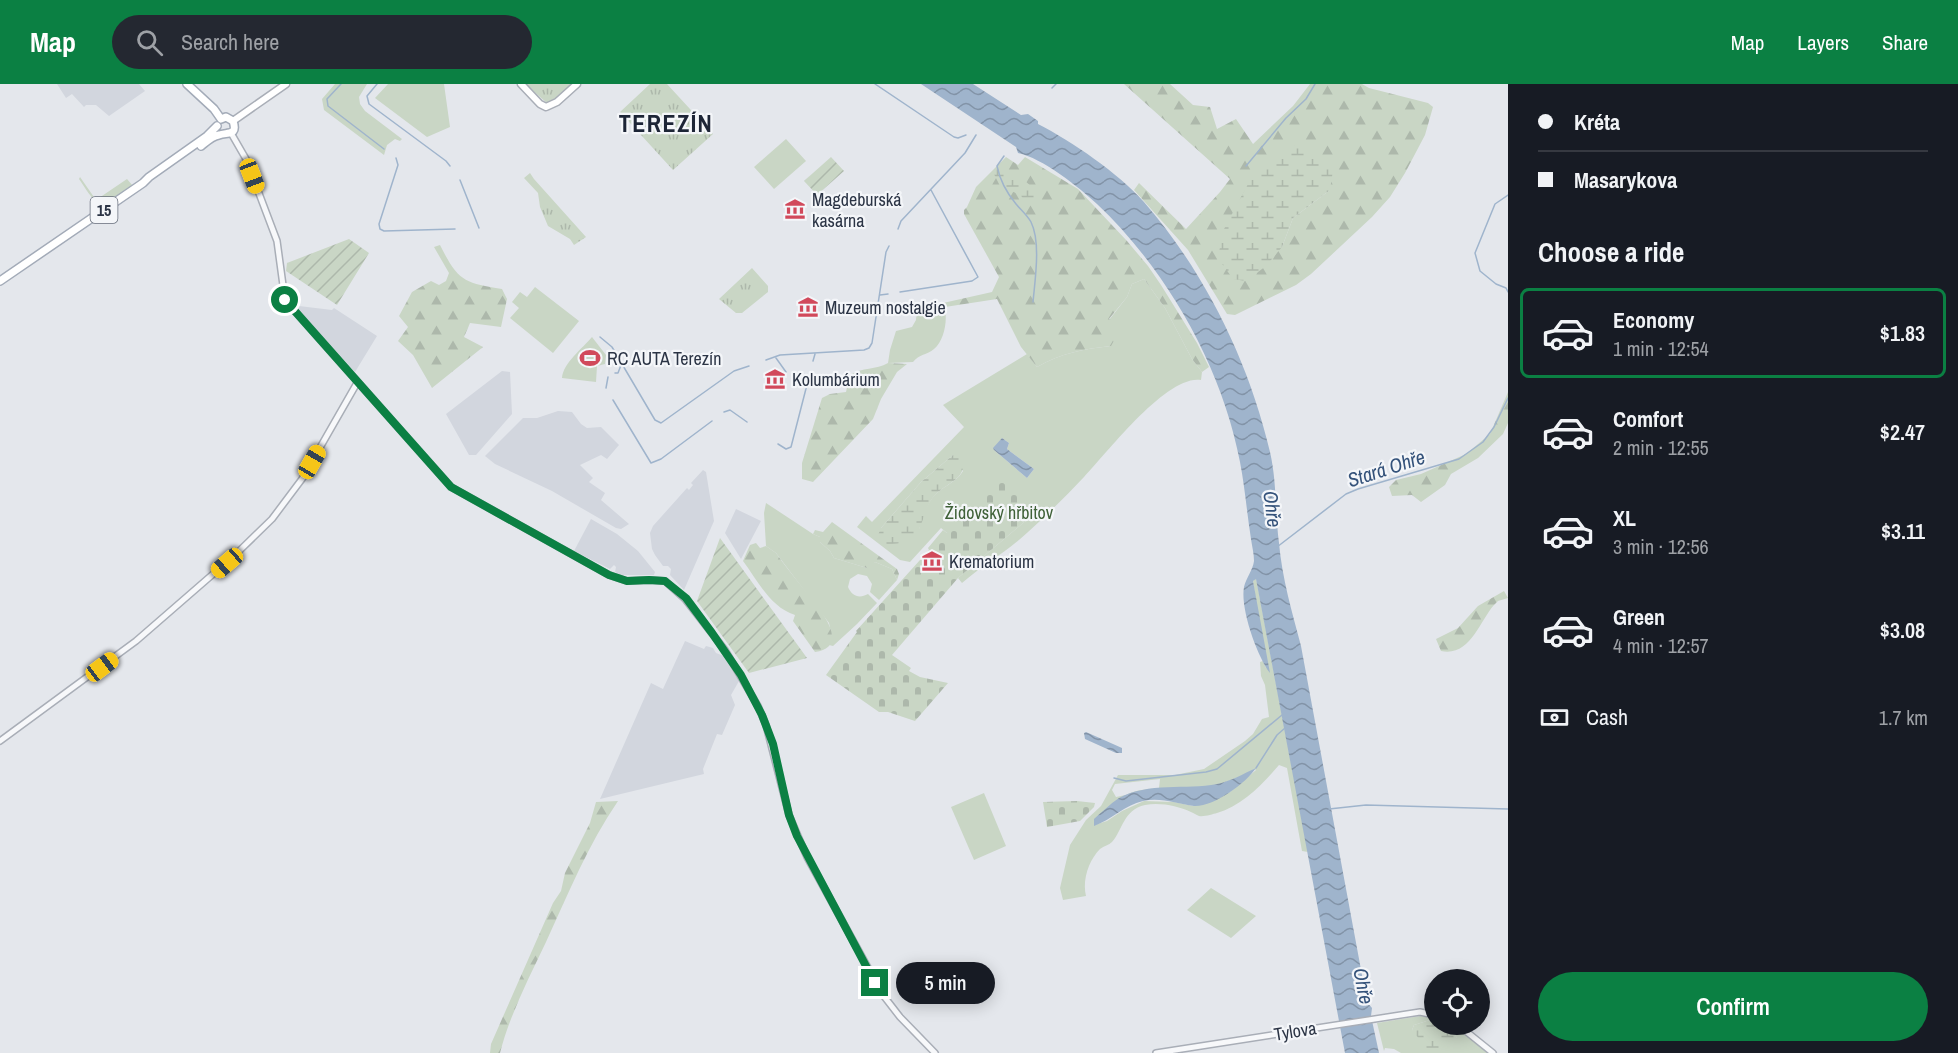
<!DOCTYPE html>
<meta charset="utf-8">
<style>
:root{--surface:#171b24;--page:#242831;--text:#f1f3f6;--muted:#9ea1a6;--line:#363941;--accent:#0b8043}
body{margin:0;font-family:"Archivo Narrow",sans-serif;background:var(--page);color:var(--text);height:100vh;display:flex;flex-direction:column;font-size:22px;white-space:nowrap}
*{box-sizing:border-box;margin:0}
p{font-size:20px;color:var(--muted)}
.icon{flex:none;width:33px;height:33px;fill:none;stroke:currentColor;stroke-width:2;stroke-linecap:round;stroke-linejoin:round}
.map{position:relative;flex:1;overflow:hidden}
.sheet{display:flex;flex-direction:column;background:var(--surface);width:450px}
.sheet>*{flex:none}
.hud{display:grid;align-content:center;height:132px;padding:0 30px;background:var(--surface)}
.fabs{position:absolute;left:1424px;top:885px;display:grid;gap:12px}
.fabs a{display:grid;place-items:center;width:66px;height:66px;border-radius:50%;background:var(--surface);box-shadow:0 3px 15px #0003;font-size:30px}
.end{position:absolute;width:27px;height:27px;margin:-14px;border:8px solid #0b8043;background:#fff;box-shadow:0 0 0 3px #fff}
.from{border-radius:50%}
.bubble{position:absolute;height:42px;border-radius:21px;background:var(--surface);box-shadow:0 3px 15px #0003;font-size:20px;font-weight:600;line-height:42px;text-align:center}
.car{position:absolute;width:18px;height:36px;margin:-18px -9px;border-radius:8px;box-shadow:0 0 4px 2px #0007;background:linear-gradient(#f5c518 24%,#345 0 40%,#f5c518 0 76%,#345 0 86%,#f5c518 0)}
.hud b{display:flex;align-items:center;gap:21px;height:57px;font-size:22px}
.hud b+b{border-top:2px solid var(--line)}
.hud i{width:15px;height:15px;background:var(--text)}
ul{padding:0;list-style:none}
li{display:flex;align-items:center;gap:18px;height:90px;margin:0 12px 9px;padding:0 18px;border:3px solid transparent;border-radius:9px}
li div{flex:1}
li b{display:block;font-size:22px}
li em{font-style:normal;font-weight:600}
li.selected{border-color:var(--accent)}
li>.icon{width:54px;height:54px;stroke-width:1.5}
h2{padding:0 30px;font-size:27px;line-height:72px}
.pay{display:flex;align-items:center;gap:15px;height:66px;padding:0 30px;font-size:22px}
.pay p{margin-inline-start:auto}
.action{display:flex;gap:12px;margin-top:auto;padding:12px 30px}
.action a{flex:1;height:69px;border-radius:36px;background:var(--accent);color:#fff;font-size:24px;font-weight:600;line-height:69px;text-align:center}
header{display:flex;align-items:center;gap:36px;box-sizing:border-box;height:84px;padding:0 30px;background:var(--accent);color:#fff}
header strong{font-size:28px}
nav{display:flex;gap:33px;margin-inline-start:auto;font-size:21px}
.search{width:420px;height:54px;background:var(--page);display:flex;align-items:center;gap:15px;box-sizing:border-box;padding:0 21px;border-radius:33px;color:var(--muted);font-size:22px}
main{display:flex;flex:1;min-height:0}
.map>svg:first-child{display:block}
</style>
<header>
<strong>Map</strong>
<div class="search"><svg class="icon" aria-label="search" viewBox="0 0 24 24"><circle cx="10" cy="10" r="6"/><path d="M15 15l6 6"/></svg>Search here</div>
<nav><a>Map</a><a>Layers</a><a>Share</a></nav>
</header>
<main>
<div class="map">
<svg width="1508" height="969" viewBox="0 0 1508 969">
<defs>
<pattern id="forest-firs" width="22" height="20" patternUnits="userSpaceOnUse" patternTransform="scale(1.5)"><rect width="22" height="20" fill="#c9d6c5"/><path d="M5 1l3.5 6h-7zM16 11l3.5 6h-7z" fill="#adb8ab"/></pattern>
<pattern id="wetland-marsh" width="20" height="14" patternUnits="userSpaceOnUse" patternTransform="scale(1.5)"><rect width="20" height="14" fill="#c9d6c5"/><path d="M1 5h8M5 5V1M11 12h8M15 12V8" fill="none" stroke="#adb8ab"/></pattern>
<pattern id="cemetery-stones" width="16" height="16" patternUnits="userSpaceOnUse" patternTransform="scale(1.5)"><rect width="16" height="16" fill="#c9d6c5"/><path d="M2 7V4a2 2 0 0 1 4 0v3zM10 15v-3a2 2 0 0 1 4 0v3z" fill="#adb8ab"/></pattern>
<pattern id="park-tufts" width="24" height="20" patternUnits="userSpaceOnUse" patternTransform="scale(1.5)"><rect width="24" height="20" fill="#c9d6c5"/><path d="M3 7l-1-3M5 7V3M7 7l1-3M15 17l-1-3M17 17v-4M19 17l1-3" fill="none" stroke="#adb8ab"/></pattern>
<pattern id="garden-furrows" width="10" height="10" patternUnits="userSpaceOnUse" patternTransform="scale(1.5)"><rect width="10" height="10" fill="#c9d6c5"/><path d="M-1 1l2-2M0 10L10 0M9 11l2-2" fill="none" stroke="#adb8ab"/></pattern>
<pattern id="water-waves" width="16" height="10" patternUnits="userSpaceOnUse" patternTransform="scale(1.5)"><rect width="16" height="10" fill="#9fb4cc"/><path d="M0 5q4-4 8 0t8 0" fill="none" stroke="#8293a7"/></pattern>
</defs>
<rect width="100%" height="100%" fill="#e4e7ec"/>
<path fill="#d2d6de" d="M57,0h82l6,7 -36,25 -13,-11h-10l-2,2 -12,-13 -6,4z
M299,222l33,4 2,-2 43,28 -22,36 -58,-64z
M502,287l8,1 2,42 -36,41h-7l-23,-41z
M558,327l14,1 9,12 6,4 14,-1 18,18 -12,14 -6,-4 -21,10 13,13 -4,4 16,11 -4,7 28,24 -8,5 -5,-1 -64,-37 -57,-27 -10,-8 38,-38h14z
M703,386l3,2 8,49 -30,69 -14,-15 1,-6 -3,-3h-5l-8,-11 -3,-6 -2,-16 3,-7 34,-38 2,2 4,-5 -2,-2z
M736,425l25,12 -20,38 -16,-26z
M591,435l26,15 21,17 17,21 -1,3h-33l-6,-3 1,-5 -2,-2 -4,4 -36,-18z
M685,557l19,8 2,-3 7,2 3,5 8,3 15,25 -8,14 4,10 -13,30 -5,-1 -14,35 1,5 -104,25 51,-116 12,6z"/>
<path fill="#c9d6c5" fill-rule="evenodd" d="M335,0h32l-8,13 1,7 5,7 37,28 -2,2 -5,-2 -8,6 -3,10 -60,-45 -2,-11z
M388,0h56l6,43 -23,10 -52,-39z
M786,55l20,22 -32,28 -20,-22z
M80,93l16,23 31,-21 6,7 -26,18 -5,1c-11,-5 -17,-18 -23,-26z
M1144,195l21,29 27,51 10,13 -1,8c-34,-6 -95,74 -117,97 -18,19 -37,38 -56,55 -20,19 -45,33 -66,51l-4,-5 78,-66 -89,21 -6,-5 -31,34 -10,-2 -43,-33 9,-11 6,6 92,-95 -21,-22 84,-51 10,13c24,-14 47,-18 74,-21l-2,-26 18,-23 5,-13zM1002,354l7,5 -2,6 27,20 -7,9 -33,-28zM953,371l10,16c-7,12 -22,16 -30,26 -7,9 -11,21 -14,32l-38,-1 40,-46z
M535,203l44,34 -26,32 -43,-35 9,-10 -7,-6 8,-10 7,5z
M943,219c6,13 2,37 -9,46 -7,6 -15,5 -21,13l-25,1 2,-13 6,-19 16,-4 4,-7 1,-12 4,-3z
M592,253l14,18 -1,9 -8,2 -1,16 -34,-4c1,-15 21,-30 30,-41z
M766,419l47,31 7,3v5l10,9 4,7 33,10 8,-6 17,7 5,11 -18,20 -9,-8 2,-8 -5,-8 -9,-2 -8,5 -2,8c4,9 11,12 20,7l9,9 -20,21 -24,22 -4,-1 3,-8 -3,-14 -53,-70 -10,-7 -2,-33z
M1256,494l52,274 -6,-1 -15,-83 -8,-3c-16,19 -37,41 -62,48 -4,1 -13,4 -18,3 -3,-1 -5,-3 -8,-4 -13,-6 -31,-10 -46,-7 -22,5 -22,25 -33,37 -3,3 -8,4 -12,7 -11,11 -18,31 -14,47l-23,4 -3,-12 10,-43 16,-25 15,-14 17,-31h57l29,-6 41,-28 8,-7 9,-15 7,-2 -4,-32 -4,-9 -1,-14 3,-1 3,7 -13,-87zM1254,685l2,1 -26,22 -37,14 -19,-4 -30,-1 -22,10 -15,10 -13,4c10,-9 22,-24 34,-31 13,-7 45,-6 60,-6 23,0 47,-7 66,-19zM1160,695l-1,9 -43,9 -4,-7 3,-6z
M984,709l22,53 -32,14 -23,-53z
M1211,804l45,28 -25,22 -44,-28z
M1420,932l12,2 2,4 -4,-2 -16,5 -2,5 45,8 -7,-10 -8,-3c19,-1 33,16 46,28h-87l-7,-4 -9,-1 -1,3 -7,-28z"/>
<path fill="url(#forest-firs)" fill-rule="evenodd" d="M1124,0h46l23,21 17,2 7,22 19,-10 17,25 40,-38 17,-22h52l7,4 59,15 5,4 -8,28 -20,38 -15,24 -18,20 -61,57 -15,11 -61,30 -8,-1 -39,-64 -54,-60 5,-7 47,46 34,-37 10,-13zM1330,106l-37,28 -11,29 -64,11z
M1006,73l12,8 7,-8 53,32 49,52 21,25 13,19 36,58 12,24 -7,5 -10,-13 -27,-51 -21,-29 -12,5 -5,13 -18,22 13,7 -11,20c-27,3 -50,7 -74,21l-16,-20 -24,-48 -52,8 -2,-4 49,-11 7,-15 -35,-63v-4l3,-3 9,-20z
M440,161c18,36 24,38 62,44l5,10 -6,28 -31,-4 -6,14 19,10 -51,41 -19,-33 -15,-14 10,-14 -9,-11 13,-24 19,-11 8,4 7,-4 3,-8 -15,-26z
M888,279l19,1 -10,8 -16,27 -8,20 -60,63 -11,-3v-16l20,-65 8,-4 16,-2 4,-17c12,-8 26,-5 38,-12z
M1508,308v31l-5,11 -25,24 -27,16 -6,11 -24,17 -9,-7 -20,1 -3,-9 7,-7 25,-6 45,-20 24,-20z
M832,438l65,47 2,5 -2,6 -5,-11 -17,-7 -5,7 -3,-1 -33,-10 -4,-7 -10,-9v-5l-7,-3 2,-4 8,2z
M756,459l4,5 6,-2 10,7c7,10 15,20 23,30 11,14 58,63 16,69l-22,-31 2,-6c-25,-8 -37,-34 -52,-54l7,-16z
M1504,507l4,7 -10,3 -4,4c-15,17 -24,52 -53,46l-5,-12 22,-11 20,-22z
M618,717c-30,44 -50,93 -72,141 -17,36 -36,72 -46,111h-10l1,-9 62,-141 8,-12 4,-18 25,-50 6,-21z"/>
<path fill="url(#wetland-marsh)" d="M1297,60c16,4 25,14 36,26l-3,20 -37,28 -11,29 -16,19 -20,15 -13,-2 -15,-21 5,-27 26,-49 40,-34z
M1002,83c16,8 27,15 38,29l-2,7 -10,1 -8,-9 -20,-9 -6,-12 1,-4z
M953,371l9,1c7,23 -15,26 -27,39 -11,11 -12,34 -22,43 -8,6 -19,6 -28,6l-7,-9 3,-7 40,-46z
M1430,936l4,2v2l16,4 7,10v6l-12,7 -17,-1 -16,-20 2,-5z"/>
<path fill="url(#cemetery-stones)" d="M997,393l39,35 -78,66 -66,77 19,13 -2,3 11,6 28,6 -33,38 -27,-9h-9l-53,-37 31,-43 -1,-1 73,-81 -1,-2 15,-18 4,3z
M1077,717l18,2 -1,4 -14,14 -33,6 -4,-25z"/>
<path fill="url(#park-tufts)" d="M525,0h49l-17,14 -10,5z
M650,0h17l46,50 -40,36 -53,-58z
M530,89l4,6 52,58 -12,8 -4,-6 -22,-13 -8,-19 -2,-14 -14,-15z
M752,184l16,18v6l-26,21h-6l-17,-14z"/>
<path fill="url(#garden-furrows)" d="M831,73l13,14 -27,24 -13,-14z
M349,155l20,14 -32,52 -51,-34 1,-8z
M720,454l87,120 -58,15 -52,-72z"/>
<path fill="url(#water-waves)" d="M921,0h52l48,31 7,-1 10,7v3c35,18 80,49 106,78 61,70 105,160 126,250 7,30 5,61 9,91 3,35 13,69 22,103l66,356 5,6 -1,8 8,37h-34l-89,-474 -3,2 17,92c-13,-17 -30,-65 -26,-86 2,-9 9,-17 10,-26 0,-7 -2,-15 -3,-22 -4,-25 -6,-51 -11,-77 -18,-95 -73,-192 -143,-258 -18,-17 -55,-46 -79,-51l-2,-6z
M1002,354l7,5 -2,6 27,20 -7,9 -33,-28 -1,-2z
M1086,648l36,16v5h-6l-31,-14 -1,-6z
M1256,684c-10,15 -42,39 -62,38 -17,-2 -33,-9 -51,-5 -18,4 -32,19 -49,25v-7c8,-7 16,-15 25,-21 29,-16 67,-8 98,-14 14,-3 26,-10 39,-16z"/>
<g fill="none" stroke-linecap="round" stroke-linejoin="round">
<path stroke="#9fb4cc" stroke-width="1.5" d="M341,0l-14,15 1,7 56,43
M377,0l-10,12 2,8 77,57 4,5
M875,0l79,53 4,1 8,-3
M1052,4l4,-4
M1004,72l-7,10c3,15 9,26 19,38 5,6 11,11 15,18 10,20 4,58 2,80
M396,74l2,7 -19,59 1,5 4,2 71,-2
M1246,82l40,-48 20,-19 9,-15
M460,96l19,48
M1508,111l-13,9 -20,49 5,18 16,13 10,4 2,4
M898,145l3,-8 64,-68 11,-18
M900,208l72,-11 6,-4 -47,-87
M880,211l8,-1
M600,253l12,10 43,73 6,3 73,-52 15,-5
M776,274l10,14
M766,276l14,-5 84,-5 5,-2 3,-5 14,-91 3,-6
M813,277l2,-7
M615,289h3l3,-8
M606,304l2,-11
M613,316l38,63 10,-4 51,-38
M724,328l6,-2 17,12
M778,360l8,5 5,-2 19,-74
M1277,463l69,-53 12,-5 101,-30 24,-17 11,-15 14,-29
M1256,684l21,-33 8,-7
M1114,694l12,3 80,-9 11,-3 65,-54
M1329,725l37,-4 142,4"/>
<g stroke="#a9aeb7" stroke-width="8">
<path id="tertiary" d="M231,49l15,26 31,82 8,59 166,187 158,88 18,6 22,-1 16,1 20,18 40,51 33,56 8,19 23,90 18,42 76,138 17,22 35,36
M0,657l136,-100 99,-86 37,-36 30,-40 55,-96
M1457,940l36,29
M1156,969l264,-41 14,3"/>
</g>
<g stroke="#a9aeb7" stroke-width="9">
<path id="secondary" d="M521,0l19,20 6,3 11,-5 20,-18
M233,37l53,-37"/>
</g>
<g stroke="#a3abb8" stroke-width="10">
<path id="primary" d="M187,0l27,25 7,10
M201,62c5,-4 11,-10 18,-11 9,-3 19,1 14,-14l-7,-4 -5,2
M0,197l143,-98 6,-6 58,-41 10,-10"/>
</g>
<use href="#tertiary" stroke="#f7f8fa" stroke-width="5"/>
<use href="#secondary" stroke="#fff" stroke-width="6"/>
<use href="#primary" stroke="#fff" stroke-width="7"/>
</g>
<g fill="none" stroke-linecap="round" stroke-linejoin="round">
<path stroke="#0b8043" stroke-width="8" d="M285,216l166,187 158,88 18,6 22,-1 16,1 21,17 26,35 29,42 21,40 11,29 16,71 8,21 78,147"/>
</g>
<defs>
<g id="museum-bare" transform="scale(1.62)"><path d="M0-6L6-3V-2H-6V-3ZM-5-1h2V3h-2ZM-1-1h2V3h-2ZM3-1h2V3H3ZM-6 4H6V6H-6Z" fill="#d1495b" stroke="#f4f6f9" stroke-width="2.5" paint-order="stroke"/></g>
<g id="stadium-bare" transform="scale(1.62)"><path d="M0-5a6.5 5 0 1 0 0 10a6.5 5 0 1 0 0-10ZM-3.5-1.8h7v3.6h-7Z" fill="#d1495b" stroke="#f4f6f9" stroke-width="2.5" paint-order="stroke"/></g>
</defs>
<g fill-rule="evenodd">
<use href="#museum-bare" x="795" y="125"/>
<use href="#museum-bare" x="808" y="223"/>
<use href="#stadium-bare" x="590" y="274"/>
<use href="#museum-bare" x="775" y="295"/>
<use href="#museum-bare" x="932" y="477"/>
</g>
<g text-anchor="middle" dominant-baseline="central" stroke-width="4.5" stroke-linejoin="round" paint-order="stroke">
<rect fill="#f4f6f9" stroke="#676e7b" stroke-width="1.5" x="90.5" y="113" width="27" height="26" rx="4.5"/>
<g font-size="16" font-weight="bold" fill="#2b3445">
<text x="104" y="126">15</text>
</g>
<g font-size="18" fill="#2b3445" stroke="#f4f6f9" text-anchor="start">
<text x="812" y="115">Magdeburská<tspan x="812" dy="21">kasárna</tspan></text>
<text x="825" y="223">Muzeum nostalgie</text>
<text x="607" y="274">RC AUTA Terezín</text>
<text x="792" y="295">Kolumbárium</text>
<text x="949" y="477">Krematorium</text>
</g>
<g font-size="18" fill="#3f6138" stroke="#f4f6f9">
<text x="999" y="428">Židovský hřbitov</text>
</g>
<g font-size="18" fill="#2b3445" stroke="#f4f6f9">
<text transform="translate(1295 947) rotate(-9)">Tylova</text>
</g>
<g font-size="20" font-style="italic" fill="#34527a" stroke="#f4f6f9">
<text transform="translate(1386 384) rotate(-18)">Stará Ohře</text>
<text transform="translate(1273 425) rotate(83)">Ohře</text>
<text transform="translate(1364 902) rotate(79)">Ohře</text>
</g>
<g font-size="24" font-weight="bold" letter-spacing="1.5" fill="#1d2536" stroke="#f4f6f9">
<text x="666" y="39">TEREZÍN</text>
</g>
</g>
</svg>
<div class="fabs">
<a><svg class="icon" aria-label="locate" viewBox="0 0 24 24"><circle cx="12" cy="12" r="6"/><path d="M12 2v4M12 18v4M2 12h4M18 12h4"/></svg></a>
</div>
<i class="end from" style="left:285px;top:216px"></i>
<i class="end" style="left:875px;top:899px"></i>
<div class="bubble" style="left:896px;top:878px;width:99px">5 min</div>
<i class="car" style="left:252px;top:92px;rotate:159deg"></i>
<i class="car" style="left:312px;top:378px;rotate:30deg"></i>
<i class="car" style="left:227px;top:479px;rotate:229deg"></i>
<i class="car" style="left:102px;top:583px;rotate:53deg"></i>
</div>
<section class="sheet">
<div class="hud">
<b><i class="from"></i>Kréta</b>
<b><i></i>Masarykova</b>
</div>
<h2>Choose a ride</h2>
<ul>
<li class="selected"><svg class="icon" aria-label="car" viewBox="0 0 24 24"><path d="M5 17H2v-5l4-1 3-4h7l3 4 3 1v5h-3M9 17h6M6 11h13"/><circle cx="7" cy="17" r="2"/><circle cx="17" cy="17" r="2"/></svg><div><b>Economy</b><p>1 min · 12:54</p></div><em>$1.83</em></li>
<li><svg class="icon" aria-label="car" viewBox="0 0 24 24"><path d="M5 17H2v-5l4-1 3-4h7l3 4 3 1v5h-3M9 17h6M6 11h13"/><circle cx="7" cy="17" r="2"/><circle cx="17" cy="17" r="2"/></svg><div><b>Comfort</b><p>2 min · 12:55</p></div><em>$2.47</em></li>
<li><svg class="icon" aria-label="car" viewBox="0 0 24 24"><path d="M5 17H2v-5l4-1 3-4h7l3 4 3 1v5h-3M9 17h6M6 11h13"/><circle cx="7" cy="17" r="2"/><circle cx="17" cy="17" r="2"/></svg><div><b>XL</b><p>3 min · 12:56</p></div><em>$3.11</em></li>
<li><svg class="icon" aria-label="car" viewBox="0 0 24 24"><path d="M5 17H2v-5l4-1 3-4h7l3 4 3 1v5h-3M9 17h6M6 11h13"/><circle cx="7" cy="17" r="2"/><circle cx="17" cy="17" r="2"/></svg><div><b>Green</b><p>4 min · 12:57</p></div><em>$3.08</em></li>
</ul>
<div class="pay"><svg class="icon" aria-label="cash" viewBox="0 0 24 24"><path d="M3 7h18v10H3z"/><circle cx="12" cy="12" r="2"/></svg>Cash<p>1.7 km</p></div>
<div class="action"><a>Confirm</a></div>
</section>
</main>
